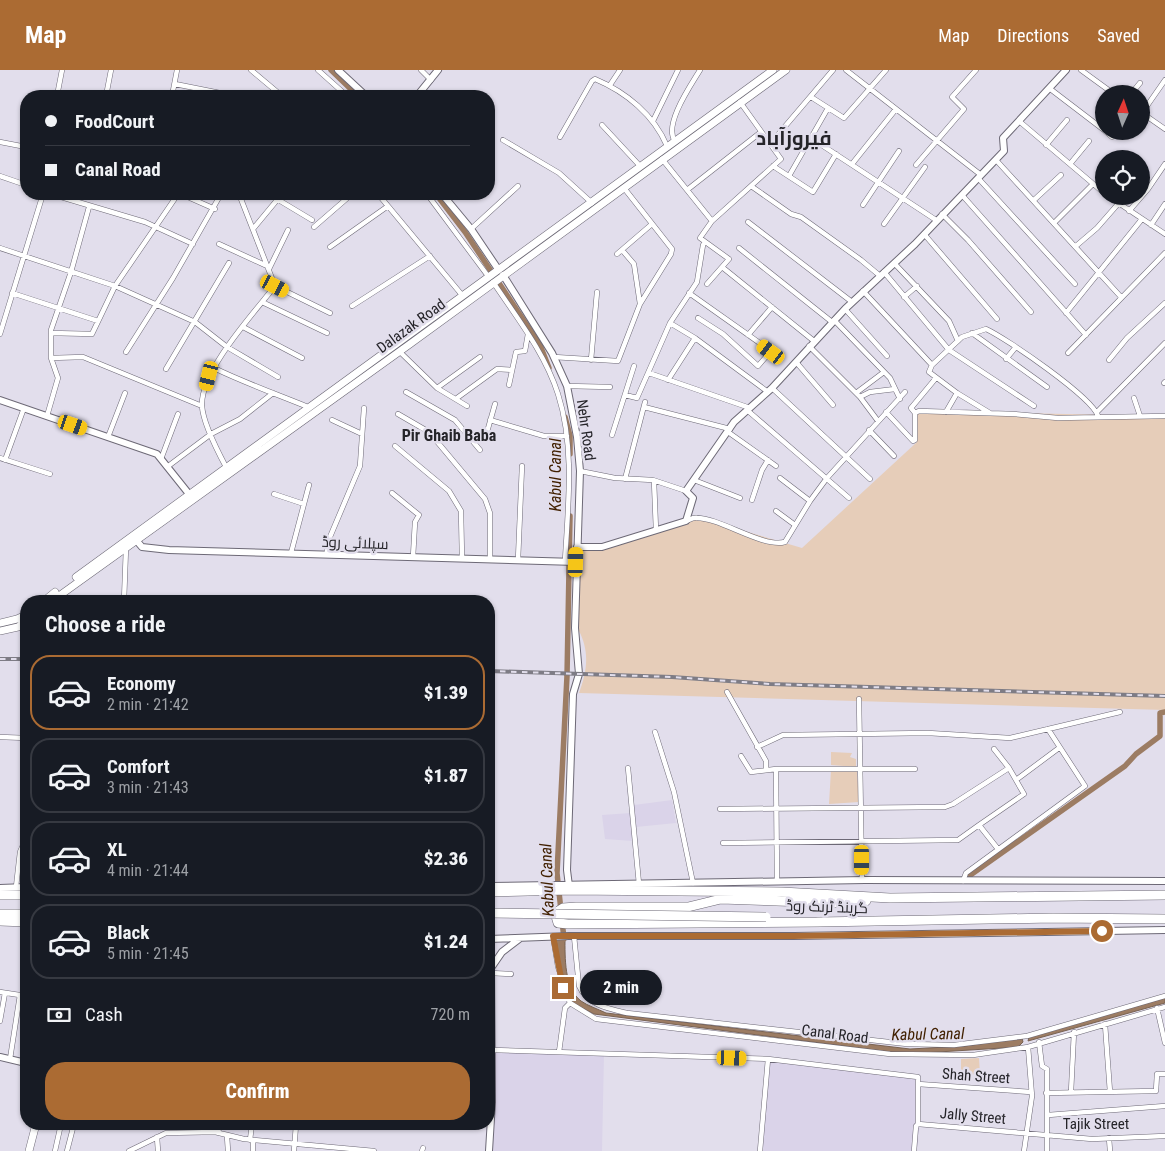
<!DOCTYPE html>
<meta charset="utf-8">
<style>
:root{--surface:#171b24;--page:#20242c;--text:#f1f3f6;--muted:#9ea1a6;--line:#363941;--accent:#ab6b33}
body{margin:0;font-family:"Roboto Condensed",Cairo,sans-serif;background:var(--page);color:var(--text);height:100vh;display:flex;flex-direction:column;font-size:19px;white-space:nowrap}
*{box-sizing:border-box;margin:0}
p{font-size:16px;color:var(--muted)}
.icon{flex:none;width:28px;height:28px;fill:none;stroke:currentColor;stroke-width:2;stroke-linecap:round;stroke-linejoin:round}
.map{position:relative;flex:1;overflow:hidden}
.details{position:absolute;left:20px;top:525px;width:475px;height:535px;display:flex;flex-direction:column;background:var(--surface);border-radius:20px;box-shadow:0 1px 4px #0004}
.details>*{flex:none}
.banner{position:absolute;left:20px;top:20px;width:475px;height:110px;border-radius:20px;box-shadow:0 1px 4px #0004;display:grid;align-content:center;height:110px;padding:0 25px;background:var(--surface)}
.needle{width:32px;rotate:3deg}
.tools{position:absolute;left:1095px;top:15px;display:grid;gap:10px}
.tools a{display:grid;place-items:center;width:55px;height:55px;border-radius:50%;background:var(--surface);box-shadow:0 1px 4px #0004;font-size:25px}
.end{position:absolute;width:22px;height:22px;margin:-11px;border:6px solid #ab6b33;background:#fff;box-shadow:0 0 0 2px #fff}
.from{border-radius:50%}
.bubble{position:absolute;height:35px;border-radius:18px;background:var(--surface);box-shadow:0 1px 4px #0004;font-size:16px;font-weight:800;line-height:35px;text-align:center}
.car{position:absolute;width:15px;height:30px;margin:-15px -8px;border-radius:6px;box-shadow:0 0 4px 1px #0007;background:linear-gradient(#f5c518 24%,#345 0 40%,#f5c518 0 76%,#345 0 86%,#f5c518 0)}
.banner b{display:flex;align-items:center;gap:18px;height:48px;font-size:19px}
.banner b+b{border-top:1px solid var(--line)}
.banner i{width:12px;height:12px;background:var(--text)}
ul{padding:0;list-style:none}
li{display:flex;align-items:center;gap:15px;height:75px;margin:0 10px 8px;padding:0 15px;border:2px solid var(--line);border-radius:20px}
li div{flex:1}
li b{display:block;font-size:19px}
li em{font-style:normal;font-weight:800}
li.selected{border-color:var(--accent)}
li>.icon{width:45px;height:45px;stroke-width:1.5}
h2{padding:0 25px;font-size:22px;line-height:60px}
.pay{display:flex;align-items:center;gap:12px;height:55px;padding:0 25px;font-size:19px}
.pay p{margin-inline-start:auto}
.button{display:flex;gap:10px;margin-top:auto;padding:10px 25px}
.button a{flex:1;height:58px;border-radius:20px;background:var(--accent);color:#fff;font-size:20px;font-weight:800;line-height:58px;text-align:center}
header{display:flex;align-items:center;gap:30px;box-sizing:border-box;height:70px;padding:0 25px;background:var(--accent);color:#fff}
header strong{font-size:24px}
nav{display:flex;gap:28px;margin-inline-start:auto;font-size:18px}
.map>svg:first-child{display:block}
</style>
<header>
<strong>Map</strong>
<nav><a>Map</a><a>Directions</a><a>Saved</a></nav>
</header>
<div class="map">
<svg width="1165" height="1081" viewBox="0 0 1165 1081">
<rect width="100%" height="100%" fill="#e2deec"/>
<path fill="#dad3e9" d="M672,730l4,23 -40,4 -2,-22z
M631,743l2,28 -28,-2 -3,-24z
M492,980l112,4 -2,97h-113z
M768,989l150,18 2,43 -3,31h-154z"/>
<path fill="#e6cdb9" d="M916,341l249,5v294l-586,-17c8,-21 11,-41 0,-62l-2,-84h25l95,-30 105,31 115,-106z
M831,682l21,1 -2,4 6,2v8l-25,-2z
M831,700l26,1 2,31 -30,2z
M979,988l1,17 -19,-2v-14z"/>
<path fill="#9c7c63" stroke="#786252" d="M556,868h9c0,19 -1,50 16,63 7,5 17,8 25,12l304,36 55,-3 57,-8 1,4 -5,5 -96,6 -31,-1 -297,-38 -23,-12 -12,-38z
M1165,928v5l-137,38 1,-4z"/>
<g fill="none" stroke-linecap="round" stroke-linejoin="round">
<path stroke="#9c7c63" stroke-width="5.5" d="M331,0l27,26
M436,124l29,38 75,113 9,23
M565,347l5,19v18
M969,806l156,-110 11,-12 24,-18v-23l5,-1
M564,869l-7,-66 10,-197 3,-160"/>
<g stroke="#6d6976" stroke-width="5.5">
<path id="street" d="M251,0l31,26
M318,0l29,26
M421,0l10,10
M846,0l135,105
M1081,0l33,24
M175,14l50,10
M610,15l10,-15
M1049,18l55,42
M1131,24l9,-11
M57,26l5,-26
M106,26l5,-26
M172,26l5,-26
M811,27l33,21 42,-48
M1142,43l23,-33
M1142,43l23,16
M653,51l25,-51
M1019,51l85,72
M602,55l38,41
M1105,61l7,6
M560,67l32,-56 3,-2c31,13 59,36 72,67
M811,68l125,82
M503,70l56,33 33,30
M675,71c-12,-16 16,-56 25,-71
M0,72l26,5
M770,74l63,-74
M1046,75l21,-25
M662,89l50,62
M996,90l125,137
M852,94l44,-55
M1070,94l19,-23
M916,95l48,-56 -12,-12 24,-27
M773,96l40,26 23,-38
M0,106l26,9
M789,106l39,-68
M978,108l97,106
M751,116l40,28 10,3 60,43 18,15
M687,120l74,-58
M51,124l94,28 48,22
M181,124l34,15
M378,124l84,101
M427,124l61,82
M962,125l124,140
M1108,126l57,38
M277,129l35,21
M1034,130l27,-25
M863,135l36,-54
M1129,141l19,-22 17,-25
M942,144l26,26 63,72
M748,152l104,80
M1055,152l38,-38
M884,154l41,-57
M1151,155l14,-21
M314,157l38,-33
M253,159l29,-35
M471,159l47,-43
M924,164l73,85
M219,174l48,22
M1076,176l21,-18 21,-24
M330,177l58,-41
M0,178l115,38 80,36 32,25 51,30
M739,178l93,74
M622,180l12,14 6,40
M617,184l35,-30
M894,193l55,58 9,20
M722,197l92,74
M269,199l19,-39
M884,202l65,78 85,56
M493,212c24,36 52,71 65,112 17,53 10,113 7,167
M707,214l22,-25 -29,-21 12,-17 69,-62 -41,-57
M275,216l55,27
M863,221l69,74
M12,223l86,28
M689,223l82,58 -13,15 -35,-32 -25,-16
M904,227l13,-11
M262,232l65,31
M352,236l78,-50
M845,239l42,47
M1066,243l76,-94
M834,250l56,58 10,21
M670,253l25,15 73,54
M243,257l59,31
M51,263l41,1 23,-48 63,-92
M972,263l75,54
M0,264l43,-140
M748,265l24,-28
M809,276l51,51 18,24
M126,282l47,-74 48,-84
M400,282l37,36 30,18
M1068,283l97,-100
M554,287l64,4 22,-57 31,-50 1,-5 -48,-61
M51,288l32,-1 119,49
M1006,289l9,-11
M591,290l6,-68
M1109,290l18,-22 38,-35
M796,292l37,43
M214,298c31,15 62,26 94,39
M166,299l63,-106
M649,303l101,35
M668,310l27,-42
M1164,313l1,-1
M509,315l7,-33 9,-1 3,-17
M567,316l43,1
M437,318l43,-31
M772,318l98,91
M406,322l49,28 25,30
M856,323l28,-21
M625,325l12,3 33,-75 27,-41 6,-37 2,-3
M860,327l10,-5 25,-3
M457,328l40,-29 15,1
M1134,328l6,18
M644,337l86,22
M747,340l102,88
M886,342l27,29 2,-1v-27l4,-2 95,3 44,4 107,-2
M946,342l11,-19
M1097,342l68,-69
M915,343l-4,-5 25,-30
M990,343l-33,-20 -28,-21 3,-7 30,-28 24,-8c20,9 106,68 112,87
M398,344l31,18 56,67 5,14v46
M47,346l11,-38 -7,-20v-28l20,-58 18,-65
M332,350l30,14
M490,350l54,16h23
M869,360l25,26
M487,362l8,-28
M728,362l48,34
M612,365l22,-69
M108,367l17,-44
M395,376l54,45 12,20 1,47
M0,388l50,16
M161,389l17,-45
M5,390l19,-52
M167,397l44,-33 29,-15 33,-26
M226,397c-8,-15 -23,-44 -24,-61 -2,-35 52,-93 73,-120l-36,-92
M580,401l35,7 38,2 33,11
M780,408l30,23
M625,409l20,-77
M694,410l46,18
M654,411l2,49
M392,423l27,22 -4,7 -2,35
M274,424l30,10
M752,430l10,-30 6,-10
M776,441l19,14
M686,451c3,-1 8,-4 11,-3 24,0 65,30 88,24l25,-41 17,-23 78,-86
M291,483l18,-68
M327,484v-10l33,-78 4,-58
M518,490l4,-94
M124,531l2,-53
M727,622l39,69v9
M859,629l3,181
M655,662l19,60 19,91
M0,667l26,1
M757,677l26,-12 145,-2 82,5 110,-26
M741,686l10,16 25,-3h139
M628,698l11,116
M776,699l1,112
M1016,710l43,-32
M720,739l225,-2 8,-3 56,-36
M979,755l45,-31 -15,-26 -15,-19
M723,773l235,-3 21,-15 19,24
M963,811l3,-8 119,-87 -37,-57
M16,817l4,-35 6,-14
M553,866l5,31 12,36 26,16 294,35 83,1 55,-8 137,-40
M574,866l5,50c8,19 30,23 48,27l280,31 47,1 73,-9 138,-40
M491,903l20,1
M0,922l26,4
M1157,938l8,35
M0,951l5,-28
M1105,954l5,68
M1039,972l3,24 5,3v82
M492,980l276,9 150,18v47l-2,2 -2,25
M559,982l6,-44 5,-5
M10,989l10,-64
M918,1014l113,8
M1071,1022l3,-60
M1046,1023l110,-2 1,-17h8
M1048,1045l117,-9
M212,1054l8,9
M918,1054l174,15 73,-3
M296,1057h63v-3
M227,1066l1,15
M157,1067l1,14
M1109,1068l1,13
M250,1070l2,-16
M55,1081l6,-27
M67,1081l7,-27
M129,1081l37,-18 49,-1 29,7 130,12
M253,1081v-11
M294,1081l2,-26
M422,1081l1,-3
M760,1081l8,-92
M1024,1081l8,-55 -4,-49"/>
</g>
<g stroke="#6d6976" stroke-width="8">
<path id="secondary" d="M338,0l28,26
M417,26l21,-26
M442,124l29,35 27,40
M503,205l49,78 15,33 10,51 3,34 -5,157 4,46 -6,20 -6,176 2,16
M0,330l157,54 32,40
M136,470l6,7 27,3 407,12
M577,477h25l84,-26 7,-23 -7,-7 48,-69 38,-34 73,-79 70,-65 89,-93 -1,-13 63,-68
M489,673l2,3v139
M489,816l376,-6 300,1
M0,818l26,-1
M489,869l80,-3h225l371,-6
M489,888l2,10 1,134 -3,49
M491,898l11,-16 17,-13
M0,987l26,6"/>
</g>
<g stroke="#6d6976" stroke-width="8">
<path id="primary" d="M76,507l697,-507
M44,531l11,-9
M52,531l358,-257 376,-274
M0,553l17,-4 9,-4
M0,561l18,-4 8,-6
M29,1081l7,-27"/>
</g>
<g stroke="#6d6976" stroke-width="10">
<path id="highway" d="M489,822l80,-2 213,2 108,6 275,-3
M0,825h26
M0,844h26
M0,851l26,1
M818,852l235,-4 112,1
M822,852l-254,2 -10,-1 -3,-10 8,-5 13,-1h112l33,-8 113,4 32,-2"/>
</g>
<use href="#street" stroke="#fff" stroke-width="4.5"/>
<use href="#secondary" stroke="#fff" stroke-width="6"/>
<use href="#primary" stroke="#fff" stroke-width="7"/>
<use href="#highway" stroke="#fff" stroke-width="9"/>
<g stroke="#7e7c85" stroke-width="4">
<path id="rail" d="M0,589h26
M489,601l183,6 98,7 395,12"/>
</g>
<use href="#rail" stroke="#e2deec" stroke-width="2" stroke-dasharray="5.5" stroke-linecap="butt"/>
<g stroke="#6d6976" stroke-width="10" stroke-linecap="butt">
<path id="highway-bridge" d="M489,843l277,4"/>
</g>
<use href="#highway-bridge" stroke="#fff" stroke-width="9"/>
</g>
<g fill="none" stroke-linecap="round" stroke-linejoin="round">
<path stroke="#ab6b33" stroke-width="6" d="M563,918l-10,-52h241l308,-5"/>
</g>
<g text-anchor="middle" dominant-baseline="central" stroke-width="5" stroke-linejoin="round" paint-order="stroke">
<g font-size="15" fill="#252429" stroke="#e2deec">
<text transform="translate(411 256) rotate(-36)">Dalazak Road</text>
<text transform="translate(586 360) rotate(82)">Nehr Road</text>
<text transform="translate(355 473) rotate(2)">سپلائی روڈ</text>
<text transform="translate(827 837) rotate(2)">گرینڈ ٹرنک روڈ</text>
<text transform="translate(835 964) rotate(7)">Canal Road</text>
<text transform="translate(976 1006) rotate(4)">Shah Street</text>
<text transform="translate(973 1046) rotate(5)">Jally Street</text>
<text x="1096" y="1054">Tajik Street</text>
</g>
<g font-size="16" font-weight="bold" fill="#252429" stroke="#e2deec">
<text x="449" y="365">Pir Ghaib Baba</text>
</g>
<g font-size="16" font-style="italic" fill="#412000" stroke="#e2deec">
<text transform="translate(555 405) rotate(-90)">Kabul Canal</text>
<text transform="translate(547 810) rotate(-92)">Kabul Canal</text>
<text transform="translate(928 964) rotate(-1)">Kabul Canal</text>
</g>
<g font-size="20" font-weight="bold" fill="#252429" stroke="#e2deec">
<text x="794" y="68">فیروزآباد</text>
</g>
</g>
</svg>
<div class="tools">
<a><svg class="needle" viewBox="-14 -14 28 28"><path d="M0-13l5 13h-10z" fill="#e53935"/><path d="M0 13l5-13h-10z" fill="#9ea1a6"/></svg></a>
<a><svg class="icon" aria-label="locate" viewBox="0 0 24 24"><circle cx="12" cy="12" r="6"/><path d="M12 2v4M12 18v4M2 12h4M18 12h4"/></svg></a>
</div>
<i class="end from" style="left:1102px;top:861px"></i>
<i class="end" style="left:563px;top:918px"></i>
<div class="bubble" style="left:580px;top:900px;width:82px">2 min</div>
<i class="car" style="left:275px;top:216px;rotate:117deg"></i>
<i class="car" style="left:771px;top:282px;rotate:306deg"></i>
<i class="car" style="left:209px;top:306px;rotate:194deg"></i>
<i class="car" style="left:73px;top:355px;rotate:109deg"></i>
<i class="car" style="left:576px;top:492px;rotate:2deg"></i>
<i class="car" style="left:862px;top:790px;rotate:180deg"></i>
<i class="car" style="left:732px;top:988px;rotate:92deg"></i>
<div class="banner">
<b><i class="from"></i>FoodCourt</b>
<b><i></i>Canal Road</b>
</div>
<section class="details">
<h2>Choose a ride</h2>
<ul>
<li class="selected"><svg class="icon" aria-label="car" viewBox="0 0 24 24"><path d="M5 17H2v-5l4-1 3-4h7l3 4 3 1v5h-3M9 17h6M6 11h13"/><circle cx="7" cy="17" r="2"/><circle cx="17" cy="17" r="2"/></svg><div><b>Economy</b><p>2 min · 21:42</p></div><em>$1.39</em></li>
<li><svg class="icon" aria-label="car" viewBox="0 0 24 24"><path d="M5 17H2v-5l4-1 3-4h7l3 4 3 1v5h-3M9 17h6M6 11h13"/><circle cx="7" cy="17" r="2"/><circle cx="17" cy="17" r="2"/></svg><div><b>Comfort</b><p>3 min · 21:43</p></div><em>$1.87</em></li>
<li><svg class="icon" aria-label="car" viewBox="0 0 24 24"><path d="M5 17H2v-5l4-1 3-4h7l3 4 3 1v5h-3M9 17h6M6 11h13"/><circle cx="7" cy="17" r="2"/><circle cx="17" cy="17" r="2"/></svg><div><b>XL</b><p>4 min · 21:44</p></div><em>$2.36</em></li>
<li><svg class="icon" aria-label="car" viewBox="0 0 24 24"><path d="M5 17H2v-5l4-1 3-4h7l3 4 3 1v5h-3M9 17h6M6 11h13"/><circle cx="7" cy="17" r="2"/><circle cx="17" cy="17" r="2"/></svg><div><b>Black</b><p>5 min · 21:45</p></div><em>$1.24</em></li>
</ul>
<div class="pay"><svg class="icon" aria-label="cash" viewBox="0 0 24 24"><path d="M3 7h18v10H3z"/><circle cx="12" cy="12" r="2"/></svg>Cash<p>720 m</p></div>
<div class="button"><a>Confirm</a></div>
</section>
</div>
